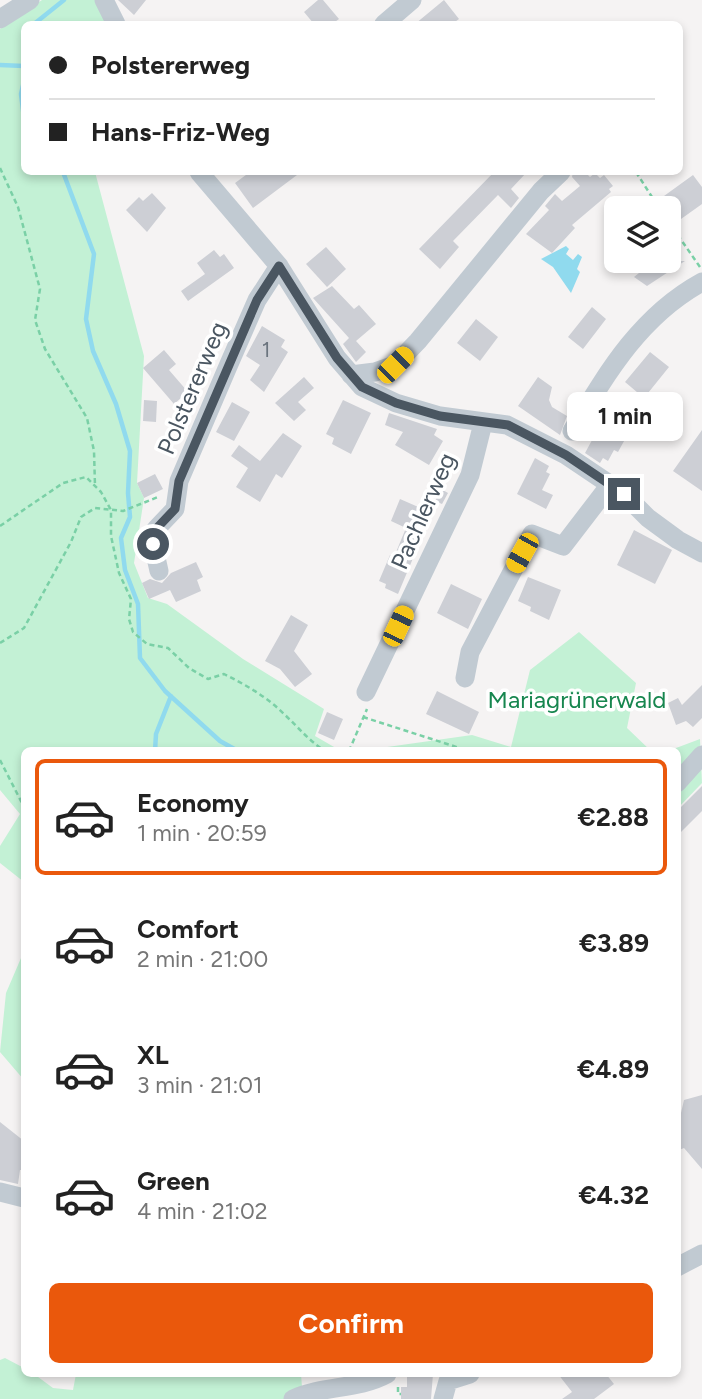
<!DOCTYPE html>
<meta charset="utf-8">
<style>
:root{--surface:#fff;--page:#f2f2f2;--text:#222;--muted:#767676;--line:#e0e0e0;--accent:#ea580c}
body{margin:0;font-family:Figtree,sans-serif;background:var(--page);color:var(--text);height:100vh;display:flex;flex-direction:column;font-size:26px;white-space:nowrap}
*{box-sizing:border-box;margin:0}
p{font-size:23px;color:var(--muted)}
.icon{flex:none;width:38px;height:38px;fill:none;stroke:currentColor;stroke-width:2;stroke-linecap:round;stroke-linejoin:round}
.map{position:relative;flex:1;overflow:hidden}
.drawer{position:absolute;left:21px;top:747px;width:660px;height:630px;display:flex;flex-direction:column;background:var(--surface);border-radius:10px;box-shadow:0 4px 10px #0003}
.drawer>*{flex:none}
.hud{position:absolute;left:21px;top:21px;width:662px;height:154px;border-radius:10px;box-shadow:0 4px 10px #0003;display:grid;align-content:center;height:154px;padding:0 28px;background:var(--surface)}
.buttons{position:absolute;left:604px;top:196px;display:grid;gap:14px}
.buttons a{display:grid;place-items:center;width:77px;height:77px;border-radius:10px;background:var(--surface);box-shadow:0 4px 10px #0003;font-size:35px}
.end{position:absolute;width:32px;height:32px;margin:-16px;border:9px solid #4a5661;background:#fff;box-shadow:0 0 0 4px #fff}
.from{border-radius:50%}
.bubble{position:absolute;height:49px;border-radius:10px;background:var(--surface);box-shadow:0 4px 10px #0003;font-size:23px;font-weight:700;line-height:49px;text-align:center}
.car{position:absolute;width:21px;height:42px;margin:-21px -10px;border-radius:9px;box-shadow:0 0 5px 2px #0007;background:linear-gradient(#f5c518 24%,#345 0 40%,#f5c518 0 76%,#345 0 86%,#f5c518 0)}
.hud b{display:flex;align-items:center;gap:24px;height:66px;font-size:26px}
.hud b+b{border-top:2px solid var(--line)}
.hud i{width:18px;height:18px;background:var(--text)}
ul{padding:12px 0 0;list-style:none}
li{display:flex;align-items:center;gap:21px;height:116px;margin:0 14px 10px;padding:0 14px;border:4px solid transparent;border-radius:10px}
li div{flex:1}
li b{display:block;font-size:26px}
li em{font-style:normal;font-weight:700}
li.selected{border-color:var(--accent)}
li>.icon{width:63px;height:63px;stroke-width:1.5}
.action{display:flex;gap:14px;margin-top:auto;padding:14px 28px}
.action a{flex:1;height:80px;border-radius:10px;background:var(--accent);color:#fff;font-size:28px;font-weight:700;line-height:80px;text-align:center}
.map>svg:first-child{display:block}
</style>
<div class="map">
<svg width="702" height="1399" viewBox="0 0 702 1399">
<rect width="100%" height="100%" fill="#f5f3f3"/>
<path fill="#c3f1d5" d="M42,0h53l13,24h-84v148h71l49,184 -7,127 7,15 -10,65 14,35 19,6 76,55 81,50 -9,27 26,15h-317v131l-24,-19v-17l20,-32 -20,-24v-761z
M579,632l57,51 -9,45 24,23h-292l113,-16 39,12 19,-77z
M700,739l2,44 -25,26v-58h-9z
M24,951v129l-24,-28 6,-59z
M5,1358l19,10v6h10l19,14 20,2 3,-16h225l1,13 17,12h-319v-39z"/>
<path fill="#90daee" d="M566,246l3,3 -3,5 7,6 5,-6 4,3 -5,12 3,3 -9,21 -18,-26 -12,-8z"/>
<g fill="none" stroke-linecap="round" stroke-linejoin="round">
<path stroke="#90daee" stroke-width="4.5" d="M34,24l30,-24
M0,65l24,1
M24,81l-3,13 3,24
M63,172l31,82 -8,65 7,32 23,53 14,47 -2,42 2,24 -9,21 4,32 13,34 2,54 25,33 55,50 18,10
M155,751l1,-17 15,-38"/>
</g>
<path fill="#cdcfd5" d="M118,0h28l-12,15z
M318,0h5l16,19 -7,5h-18l-10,-12z
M444,0l15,19 -7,5h-37z
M250,172h51l-48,36 -18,-25z
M494,172h33l-16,17 8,9 -8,10 -13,-13 -45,46 6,6 -19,22 -21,-20z
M573,172h12l5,5 5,-4 5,5 4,-3 9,11 -4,3 2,3 -39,33 3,3 -23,25 -26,-19 23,-24 -4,-4 10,-12 7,7 18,-15 -8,-9z
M693,175l9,12v17l-21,15 -17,-23z
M152,193l14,15 -19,24 -21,-22 13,-13 4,4z
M326,247l20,22 -19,18 -21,-23z
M214,250l6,7 4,-3 10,14 -46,33 -7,-10 24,-17 -8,-11z
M631,261h54l-38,25 -13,-9 5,-4z
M332,286l22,23 5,-4 17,19 -20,17 10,11 -10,10 -13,-18 6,-6 -36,-40z
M592,307l14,12 -23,30 -15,-12z
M476,319l22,18 -18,24 -23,-18z
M262,326l23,14 -4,7 7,5 -24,40 -14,-12 10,-15 -14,-9z
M164,350l12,14 -7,6 19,22 -14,12 -31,-36z
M650,352l19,15 -25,31 -19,-16z
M304,377l10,11 -16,14 8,8 -12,11 -19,-18z
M538,377l14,10 -3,13 3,7 15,9 -7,19 -42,-29z
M144,400l13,1 -1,21 -13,-1z
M343,400l28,13 -20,41 -19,-10 2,-6 -8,-4z
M232,402l18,10 -16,29 -18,-9z
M389,413l48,16 -3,6 9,6 -14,24 -34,-20 8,-13 -18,-7z
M604,418l25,14 -11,20 -4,-2 -6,11 -5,-3 -3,5 -15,-10z
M702,430v61l-29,-20z
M283,433l19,13 -20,32 -6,-4 -16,28 -24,-15 12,-19 -17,-12 8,-11 21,16z
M535,458l14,8 -3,6 4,2 -8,16 11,5 -7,14 -29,-15z
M155,474l8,15 -19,9 -7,-15z
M441,489l7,4 -6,11 -7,-3z
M400,499l32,14 -34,81 -13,-6 1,-4 -7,-3 11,-26 4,2 12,-29 -15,-7z
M634,530l38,20 -17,34 -38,-19z
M196,562l7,15 -6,3 4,11 -25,11 -6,-12 -21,9 -7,-16 8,-4 12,4 9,-10z
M528,577l33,13 -12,30 -19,-9 1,-4 -13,-6z
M451,584l31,15 -14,30 -31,-16z
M291,615l17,10 -14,26 18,23 -17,13 -15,-18 -15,-8z
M702,685v33l-9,9 -7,-6 -10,4 -8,-22 10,-5 4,7z
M437,691l42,21 -10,22 -43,-20z
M327,712l16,7 -9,21 -16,-7z
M702,786v25l-25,25v-25z
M702,1095v74l-18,-21 -7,3v-21l7,-30z
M0,1122l24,19v29h-4l-2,14 -18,-4z
M407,1374h26l-2,25h-30v-12h6z
M558,1374h48l8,10 -20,15h-32l10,-7z"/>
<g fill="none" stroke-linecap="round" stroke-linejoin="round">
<path stroke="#7ad0a6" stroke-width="2.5" stroke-dasharray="5 3.5" stroke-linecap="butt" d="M0,168l18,39 22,82 -5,31 10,29 42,69 7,33 1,35
M636,172l23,36
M668,221l32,46
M0,526l63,-43 23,-6 15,15 10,18v26l8,37 12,26 -2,20 4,13 14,12 21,4 21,20 19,11 16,-5c22,11 43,23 60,40 14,13 24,26 41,37
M0,643l24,-15 47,-86 10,-25 14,-9 28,3 35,-14
M363,717l106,34
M349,751l18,-42
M0,760l24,47
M398,1387v7h3"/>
<path stroke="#c1cad2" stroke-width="19" d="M104,0l12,24
M0,19l30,-19
M384,24l28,-24
M199,172l80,94 58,92 25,29 34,16 44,13 67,9 59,30 58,39 24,24 30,22 24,13
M351,375l24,-3 20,-7 23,-24 123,-150 20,-19
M572,431c35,-58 68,-115 130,-149
M159,571l-6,-27 3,-15 19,-20 4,-28 50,-117 28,-64 22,-34
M465,678l5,-26 62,-118 31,12 46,-60
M366,692l104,-217 13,-52
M677,783l25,-28
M0,1192l24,6
M677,1267l25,-13
M448,1381l22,-7
M293,1399c30,-14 65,-9 94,-25
M443,1399l5,-18"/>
</g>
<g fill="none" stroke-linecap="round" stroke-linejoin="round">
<path stroke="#4a5661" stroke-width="9" d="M153,544l3,-15 19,-20 4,-28 78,-181 22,-34 58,92 25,29 34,16 44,13 68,9 58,30 58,39"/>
</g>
<g text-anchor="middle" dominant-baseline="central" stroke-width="7" stroke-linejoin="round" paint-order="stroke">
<g font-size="21" fill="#6b747e">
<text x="266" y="349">1</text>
</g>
<g font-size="24" fill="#4a5661" stroke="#fff">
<text transform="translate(192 388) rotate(-67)">Polstererweg</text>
<text transform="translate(423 511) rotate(-66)">Pachlerweg</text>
</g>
<g font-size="24" fill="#17864f" stroke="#fff">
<text x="577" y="699">Mariagrünerwald</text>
</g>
</g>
</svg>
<div class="buttons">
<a><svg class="icon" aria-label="layers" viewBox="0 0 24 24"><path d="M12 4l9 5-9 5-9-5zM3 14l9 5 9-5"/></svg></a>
</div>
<i class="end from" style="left:153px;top:544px"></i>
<i class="end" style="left:624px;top:494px"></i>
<div class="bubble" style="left:567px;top:392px;width:116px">1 min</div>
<i class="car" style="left:395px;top:365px;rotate:45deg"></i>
<i class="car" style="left:522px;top:553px;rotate:209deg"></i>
<i class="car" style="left:398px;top:626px;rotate:25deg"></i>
<div class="hud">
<b><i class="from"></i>Polstererweg</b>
<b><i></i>Hans-Friz-Weg</b>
</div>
<section class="drawer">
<ul>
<li class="selected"><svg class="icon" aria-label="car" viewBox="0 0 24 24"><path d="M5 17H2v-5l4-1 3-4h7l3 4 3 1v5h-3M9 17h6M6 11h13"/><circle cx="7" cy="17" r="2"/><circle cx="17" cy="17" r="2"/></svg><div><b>Economy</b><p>1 min · 20:59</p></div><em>€2.88</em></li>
<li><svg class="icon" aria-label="car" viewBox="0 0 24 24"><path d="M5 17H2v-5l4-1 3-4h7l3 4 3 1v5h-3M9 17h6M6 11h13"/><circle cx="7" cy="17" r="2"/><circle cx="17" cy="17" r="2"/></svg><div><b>Comfort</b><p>2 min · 21:00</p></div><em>€3.89</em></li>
<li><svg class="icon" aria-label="car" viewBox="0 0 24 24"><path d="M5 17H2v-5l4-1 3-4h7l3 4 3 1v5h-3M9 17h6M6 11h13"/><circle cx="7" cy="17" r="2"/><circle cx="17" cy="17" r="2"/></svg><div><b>XL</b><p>3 min · 21:01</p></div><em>€4.89</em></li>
<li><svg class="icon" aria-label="car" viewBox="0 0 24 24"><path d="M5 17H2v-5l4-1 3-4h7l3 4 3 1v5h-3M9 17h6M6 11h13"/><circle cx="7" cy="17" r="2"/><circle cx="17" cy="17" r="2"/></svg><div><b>Green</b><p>4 min · 21:02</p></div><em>€4.32</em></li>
</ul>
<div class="action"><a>Confirm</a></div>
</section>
</div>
